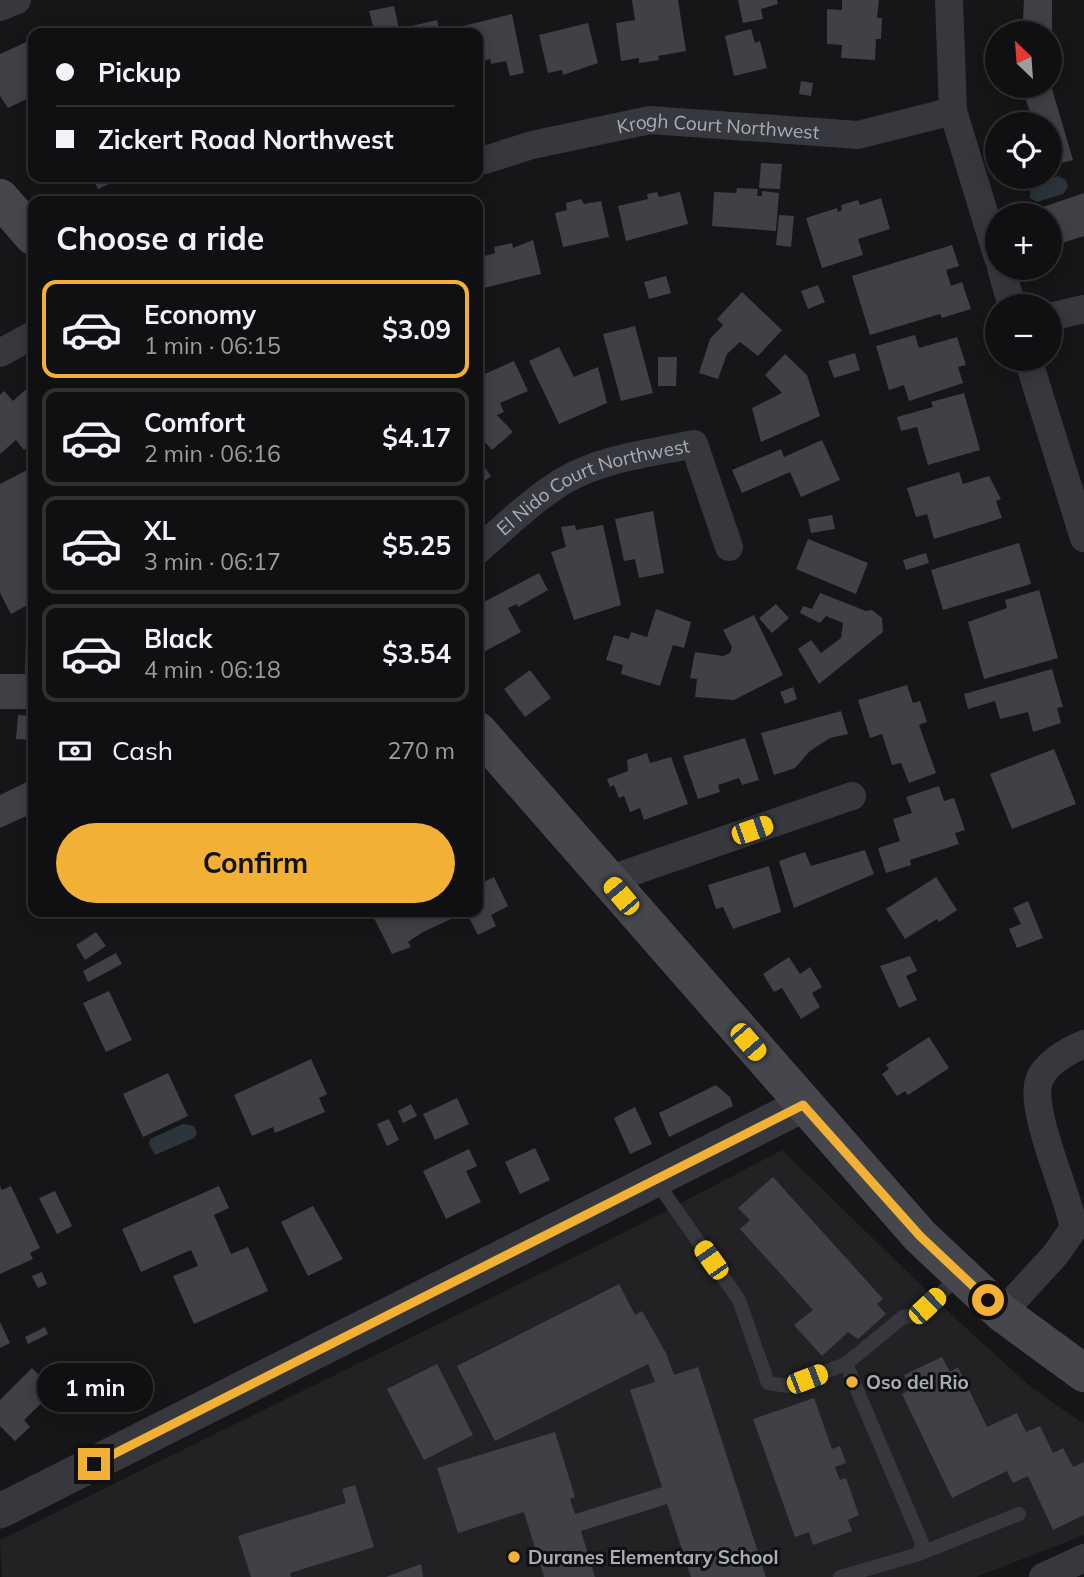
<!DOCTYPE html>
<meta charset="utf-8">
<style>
:root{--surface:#101012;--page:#1e1e20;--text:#f1f3f6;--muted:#9c9d9f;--line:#303032;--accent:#f2b134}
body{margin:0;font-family:Mulish,sans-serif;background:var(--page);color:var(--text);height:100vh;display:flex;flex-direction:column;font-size:26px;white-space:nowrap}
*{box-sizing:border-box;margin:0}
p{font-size:23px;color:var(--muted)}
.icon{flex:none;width:38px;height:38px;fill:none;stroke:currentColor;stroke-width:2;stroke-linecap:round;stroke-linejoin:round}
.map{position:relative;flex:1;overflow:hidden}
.sheet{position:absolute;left:28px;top:196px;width:455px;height:721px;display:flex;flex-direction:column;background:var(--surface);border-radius:14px;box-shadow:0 4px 18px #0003,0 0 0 2px var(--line)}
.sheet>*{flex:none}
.banner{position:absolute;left:28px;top:28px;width:455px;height:154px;border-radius:14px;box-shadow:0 4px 18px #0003,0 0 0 2px var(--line);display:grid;align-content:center;height:154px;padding:0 28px;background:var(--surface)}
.needle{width:46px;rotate:335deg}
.buttons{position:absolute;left:985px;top:21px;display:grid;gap:14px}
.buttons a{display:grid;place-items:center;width:77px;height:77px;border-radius:50%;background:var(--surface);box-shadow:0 4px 18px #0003,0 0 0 2px var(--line);font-size:35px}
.end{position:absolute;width:32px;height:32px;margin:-16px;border:9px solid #f2b134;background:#111;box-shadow:0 0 0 4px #111}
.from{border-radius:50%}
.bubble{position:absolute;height:49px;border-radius:24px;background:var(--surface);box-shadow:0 4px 18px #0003,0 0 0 2px var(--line);font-size:23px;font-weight:700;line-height:49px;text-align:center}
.car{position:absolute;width:21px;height:42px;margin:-21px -10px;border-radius:9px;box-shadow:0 0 5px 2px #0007;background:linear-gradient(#f5c518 24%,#345 0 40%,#f5c518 0 76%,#345 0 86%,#f5c518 0)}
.banner b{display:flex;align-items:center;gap:24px;height:66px;font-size:26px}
.banner b+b{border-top:2px solid var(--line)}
.banner i{width:18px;height:18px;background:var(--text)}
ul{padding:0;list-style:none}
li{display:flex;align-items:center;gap:21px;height:98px;margin:0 14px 10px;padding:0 14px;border:4px solid var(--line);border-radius:14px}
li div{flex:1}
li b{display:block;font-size:26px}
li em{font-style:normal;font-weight:700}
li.active{border-color:var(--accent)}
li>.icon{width:63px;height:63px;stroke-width:1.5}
h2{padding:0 28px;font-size:32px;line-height:84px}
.pay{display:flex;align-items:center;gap:18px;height:77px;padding:0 28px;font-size:26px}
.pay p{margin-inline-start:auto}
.button{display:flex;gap:14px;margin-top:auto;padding:14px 28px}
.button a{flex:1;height:80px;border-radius:42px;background:var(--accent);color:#111;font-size:28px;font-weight:700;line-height:80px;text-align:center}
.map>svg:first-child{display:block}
</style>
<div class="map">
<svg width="1084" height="1577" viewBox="0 0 1084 1577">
<rect width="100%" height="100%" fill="#161618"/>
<path fill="#222225" d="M782,1150l174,169 76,69 52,36v111l-108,42h-974l-2,-37 633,-312z"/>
<path fill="#2c353c" d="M1058,176l8,4 2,7 -5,7 -26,8 -7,-4 1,-13z
M183,1124l11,2 3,7 -3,5 -39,17 -6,-11 1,-5z"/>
<path fill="#404145" d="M632,0h46l8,51 -28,5 1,4 -20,3v-5l-18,3 -5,-38 19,-3z
M738,0h39l1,4 -17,5 2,10 -20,4z
M842,0h37l-2,18h5l-1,21h-5l-1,21 -34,-2 1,-13 -15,-1v-35l15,1z
M1024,0h28v33h-35v-14h6z
M394,6l5,23 38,-9 3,13h-65l-6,-22z
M512,14l12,59 -14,3 -4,-15 -15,3 -1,-5 -12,3v-29h-13l-2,-7z
M588,23l10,40 -35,12 -1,-5 -14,3 -9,-38z
M751,29l4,14 5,-2 7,27 -33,8 -9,-40z
M33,39v57l-25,12 -8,-12v-42z
M801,81l12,2 -2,13 -12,-2z
M1052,89l21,71 -23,6v-42h-16l-9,-27z
M761,163l21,1 -2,25 -21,-1z
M92,177h32l-26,12z
M737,188l21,1 -1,7h5v-5l17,2 -3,38 -64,-5 2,-34 22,1z
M657,192l2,5 21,-5 8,32 -62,17 -8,-35 30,-7 -1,-5z
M1084,193v43l-28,9 -6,-30h-4l-3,-8z
M881,198l9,31 -32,10 5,16 -41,13 -16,-50 31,-10 1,4 4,-2 -1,-5 17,-5 2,5z
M581,199l3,5 17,-3 8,36 -46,10 -8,-34 12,-3 -1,-7z
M779,215l15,1 -3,31 -15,-2z
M533,240l8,34 -61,15 -2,-31 17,-5 -1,-6 18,-4 1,5z
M952,245l7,21 -13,4 5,16 11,-4 9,27 -29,9 -2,-4 -70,21 -18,-59z
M666,276l5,17 -22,6 -5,-17z
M818,285l7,17 -17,7 -7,-18z
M742,292l40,38 -24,26 -18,-14 -13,12 -9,25 -19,-6 11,-34 13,-14 -6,-6z
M635,326l18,67 -32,8 -18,-67z
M915,335l4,13 38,-11 9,28 -8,2 5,16 -54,18 -5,-16 -15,5 -13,-44z
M559,347l15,30 24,-10 9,36 -48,21 -30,-63z
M855,353l5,17 -26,8 -6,-17z
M785,354l22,21 13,41 -59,26 -9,-34 30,-15 -17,-18z
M658,357h19l-1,29h-18z
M514,361l14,30 -28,12 4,9 -7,3 16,17 -21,18 -14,-16v-57z
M33,383v58l-9,9 -8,-10 -16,14v-59l4,-4 9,10z
M964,393l16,57 -52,15 -11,-38 -16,4 -4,-14 36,-10 -2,-5z
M822,440l18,40 -39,17 -11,-25 -48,21 -10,-23 49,-21 3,8z
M478,459l13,17 -13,10z
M33,467v25l-5,3 5,11v96l-22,12 -11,-21v-109z
M959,472l4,12 26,-8 12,23 -5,2 6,17 -68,21 -7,-25 -11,3 -9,-29z
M653,511l11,62 -25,5 -4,-19 -11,2 -9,-42z
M832,515l3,14 -24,4 -3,-14z
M575,525l1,5 27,-5 18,80 -47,15 -23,-68 15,-5 -5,-20z
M808,539l60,24 -12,31 -60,-25z
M1019,543l12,41 -88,26 -12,-40z
M926,553l3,10 -23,7 -3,-10z
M539,573l9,17 -30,17 -1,-3 -9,4 13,24 -43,23v-50z
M1039,590l19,68 -74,21 -16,-57 39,-14 -2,-8z
M820,593l46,18 6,-1 10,8 1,14 -64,52 -21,-35 13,-9 10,13 20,-15 2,-15 -17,-7 -6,7 -20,-10 3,-7 9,3z
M776,604l13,14 -17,15 -13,-15z
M656,609l35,13 -7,26 -11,-3 -13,41 -39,-12 2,-9 -17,-5 8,-25 15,4 2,-7 16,5z
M754,615l29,60 -49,25 -39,-3 2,-18 -7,-1 5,-26 28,4 7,-3 2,-6 -9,-17z
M26,633h7v76h-33v-35h25z
M1052,669l11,38 -6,1 4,15 -28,9 -5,-20 -28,7 -5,-18 -27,8 -4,-15z
M530,670l21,28 -26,19 -21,-28z
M907,685l6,18 7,-2 7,21 -8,3 17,48 -27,10 -8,-20 -9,2 -10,-31 -12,4 -12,-38z
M793,687l4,12 -12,5 -5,-12z
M841,711l7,23 -18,4 -20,13 -15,17 -21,7 -13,-42z
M18,715l15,1v24l-17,-1z
M745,738l14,42 -17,5 -3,-7 -21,7 2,7 -22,7 -15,-43z
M1054,749l22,55 -64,25 -22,-55z
M647,753l3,10 21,-6 17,47 -44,16 -4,-12 -10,4 -6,-16 -5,2 -5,-13 -4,2 -3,-8 21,-8 -1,-11z
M33,779v34l-33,15v-33z
M939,786l5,15 10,-3 11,32 -10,3 4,11 -49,16 1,5 -25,8 -8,-25 22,-7 -7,-22 19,-6 -6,-16z
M865,850l9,24 -80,34 -15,-47 26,-9 6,14z
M769,866l12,46 -48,17 -10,-22 -7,2 -8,-24z
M494,877l14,29 -17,9 5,11 -18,9 -12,-23h12v-27z
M936,877l21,33 -18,12 -2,-3 -32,20 -19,-30z
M1028,901l15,37 -26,10 -8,-19 12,-5 -8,-16z
M371,912h95l-43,20 -15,10 3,5 -19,7z
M96,932l10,14 -21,14 -9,-15z
M116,953l6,11 -34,18 -5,-11z
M910,956l7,15 -11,5 11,24 -18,8 -19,-42z
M789,957l11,17 10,-7 12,20 -10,6 8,14 -19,12 -19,-31 -8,4 -11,-18z
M109,991l23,49 -26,12 -23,-49z
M929,1037l20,31 -41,27 -3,-4 -8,5 -15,-22 7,-5 -3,-4z
M311,1059l16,35 -8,4 6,14 -50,21 -2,-6 -21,9 -18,-41z
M168,1073l20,43 -45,21 -20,-43z
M716,1085l14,12 3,9 -64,31 -10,-24z
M457,1098l12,26 -34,16 -12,-26z
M411,1104l6,12 -14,7 -5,-12z
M635,1107l17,37 -22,10 -16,-36z
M389,1119l10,21 -12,6 -10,-22z
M535,1148l15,32 -30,14 -15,-32z
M469,1149l8,17 -11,5 15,31 -35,17 -23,-48z
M773,1177l110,122 -6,5 9,10 -28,25 -10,-7 -26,24 -28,-31 19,-15 -73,-81 10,-9 -12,-12z
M0,1186l2,4 9,-4 29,62 -10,5 3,6 -33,15z
M219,1186l10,22 -15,7 17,39 17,-7 20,44 -74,33 -21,-48 25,-10 -7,-16 -50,22 -19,-43z
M55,1191l17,35 -15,8 -18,-36z
M313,1206l30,53 -35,17 -27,-54z
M42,1272l5,12 -9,4 -6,-12z
M619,1284l16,31 7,-4 24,42 8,22 24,-8 68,210h-75l-24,-73 -86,27 14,46h-51l-20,-65 -66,21 -21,-65 118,-36 20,65 -5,2 5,15 87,-27 -32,-97 25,-8 -7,-18 -153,77 -38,-75z
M0,1322l10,21 -10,5z
M45,1327l3,7 -20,10 -3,-7z
M942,1357l8,15 8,-5 29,60 30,-14 9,19 14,-6 13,27 10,-5 10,19 11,-5v53l-31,15 -25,-54 -15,7 -6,-12 -55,27 -50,-104 9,-5 -7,-14z
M437,1364l36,71 -49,25 -37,-71z
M32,1368l22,23 -30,29 6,7 -15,14 -15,-15v-26z
M814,1398l18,51 8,-3 6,17 -11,4 5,13 6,-2 13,37 -11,5 4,11 -39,14 -4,-13 -14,5 -42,-118z
M355,1485l19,62 -84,26 1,4h-40l-13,-41 108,-33 -4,-14z
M421,1564l2,13h-37z"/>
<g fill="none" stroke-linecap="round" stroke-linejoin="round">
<path stroke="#37383d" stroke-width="14" d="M656,1181l83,119 29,83 20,3 58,-22 57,-47 15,-2 42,-40
M919,1554l100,-40
M840,1577l79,-23 3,-11 -76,-179"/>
<g stroke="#37383d" stroke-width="28">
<path d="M949,0l4,111 45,147"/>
<path d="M0,7l17,-7"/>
<path id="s1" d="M485,160l47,-15 118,-25 208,15 95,-24"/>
<path d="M1001,268l11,38"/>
<path d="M1050,317l34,-8"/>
<path d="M0,353l33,-18"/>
<path d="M1028,359l56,179"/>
<path id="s2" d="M478,550c28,-24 55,-51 87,-70 38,-22 87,-27 129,-36l35,103"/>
<path d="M608,880l244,-84"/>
<path d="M1002,1313l54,-59 18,-26c-7,-37 -45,-117 -35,-147 5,-17 30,-31 45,-37"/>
<path d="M1043,1577l41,-19"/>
</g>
<path stroke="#37383d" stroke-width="35" d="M0,1511l803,-406"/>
<path stroke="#45474d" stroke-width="38" d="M0,198l33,38
M478,731l442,505 82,77 82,60"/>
</g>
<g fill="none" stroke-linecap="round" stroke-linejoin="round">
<path stroke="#f2b134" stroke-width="9" d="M94,1464l709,-359 117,131 68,64"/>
</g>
<g fill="#f2b134" stroke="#111113" stroke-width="2.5">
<circle cx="852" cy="1382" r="7"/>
<circle cx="514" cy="1557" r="7"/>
</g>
<g text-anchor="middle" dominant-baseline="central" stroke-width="6" stroke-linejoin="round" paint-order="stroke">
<g font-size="19" fill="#a8adb8" stroke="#111113">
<text stroke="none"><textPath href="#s1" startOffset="238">Krogh Court Northwest</textPath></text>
<text stroke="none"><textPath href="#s2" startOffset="135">El Nido Court Northwest</textPath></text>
</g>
<g font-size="19" font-weight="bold" fill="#a8adb8" stroke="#111113" text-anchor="start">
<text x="866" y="1382">Oso del Rio</text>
<text x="528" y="1557">Duranes Elementary School</text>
</g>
</g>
</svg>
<div class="buttons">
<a><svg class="needle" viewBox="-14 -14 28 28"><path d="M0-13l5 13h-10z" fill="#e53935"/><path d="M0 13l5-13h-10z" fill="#9c9d9f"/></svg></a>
<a><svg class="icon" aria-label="locate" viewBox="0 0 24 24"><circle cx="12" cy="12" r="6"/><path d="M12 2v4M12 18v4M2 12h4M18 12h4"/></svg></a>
<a>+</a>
<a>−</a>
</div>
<i class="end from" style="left:988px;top:1300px"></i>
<i class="end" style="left:94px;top:1464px"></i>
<div class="bubble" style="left:37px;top:1363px;width:116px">1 min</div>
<i class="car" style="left:752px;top:830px;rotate:71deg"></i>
<i class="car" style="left:621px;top:896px;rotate:320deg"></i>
<i class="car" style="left:748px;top:1042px;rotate:139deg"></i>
<i class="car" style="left:711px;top:1260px;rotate:325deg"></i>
<i class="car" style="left:927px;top:1306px;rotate:47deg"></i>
<i class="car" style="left:807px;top:1379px;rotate:69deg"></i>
<div class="banner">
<b><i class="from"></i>Pickup</b>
<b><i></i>Zickert Road Northwest</b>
</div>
<section class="sheet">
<h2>Choose a ride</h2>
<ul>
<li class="active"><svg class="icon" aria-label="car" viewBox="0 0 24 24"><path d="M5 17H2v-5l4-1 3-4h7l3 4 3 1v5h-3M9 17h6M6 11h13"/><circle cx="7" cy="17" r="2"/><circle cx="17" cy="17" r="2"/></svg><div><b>Economy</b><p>1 min · 06:15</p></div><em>$3.09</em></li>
<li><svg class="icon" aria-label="car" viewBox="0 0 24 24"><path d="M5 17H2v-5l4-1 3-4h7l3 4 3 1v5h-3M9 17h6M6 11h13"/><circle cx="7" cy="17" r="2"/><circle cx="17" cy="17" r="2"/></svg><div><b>Comfort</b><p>2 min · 06:16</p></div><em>$4.17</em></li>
<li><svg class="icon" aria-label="car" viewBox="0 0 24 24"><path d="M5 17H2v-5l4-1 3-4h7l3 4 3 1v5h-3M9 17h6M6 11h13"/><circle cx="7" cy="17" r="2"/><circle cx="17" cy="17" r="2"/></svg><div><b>XL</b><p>3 min · 06:17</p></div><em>$5.25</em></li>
<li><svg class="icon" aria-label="car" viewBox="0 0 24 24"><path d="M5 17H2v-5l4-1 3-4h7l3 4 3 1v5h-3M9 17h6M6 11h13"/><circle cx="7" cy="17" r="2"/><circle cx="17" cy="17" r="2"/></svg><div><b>Black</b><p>4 min · 06:18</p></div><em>$3.54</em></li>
</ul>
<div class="pay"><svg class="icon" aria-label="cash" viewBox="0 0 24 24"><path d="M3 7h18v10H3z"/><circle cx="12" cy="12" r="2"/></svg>Cash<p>270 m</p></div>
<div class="button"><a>Confirm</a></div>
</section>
</div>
